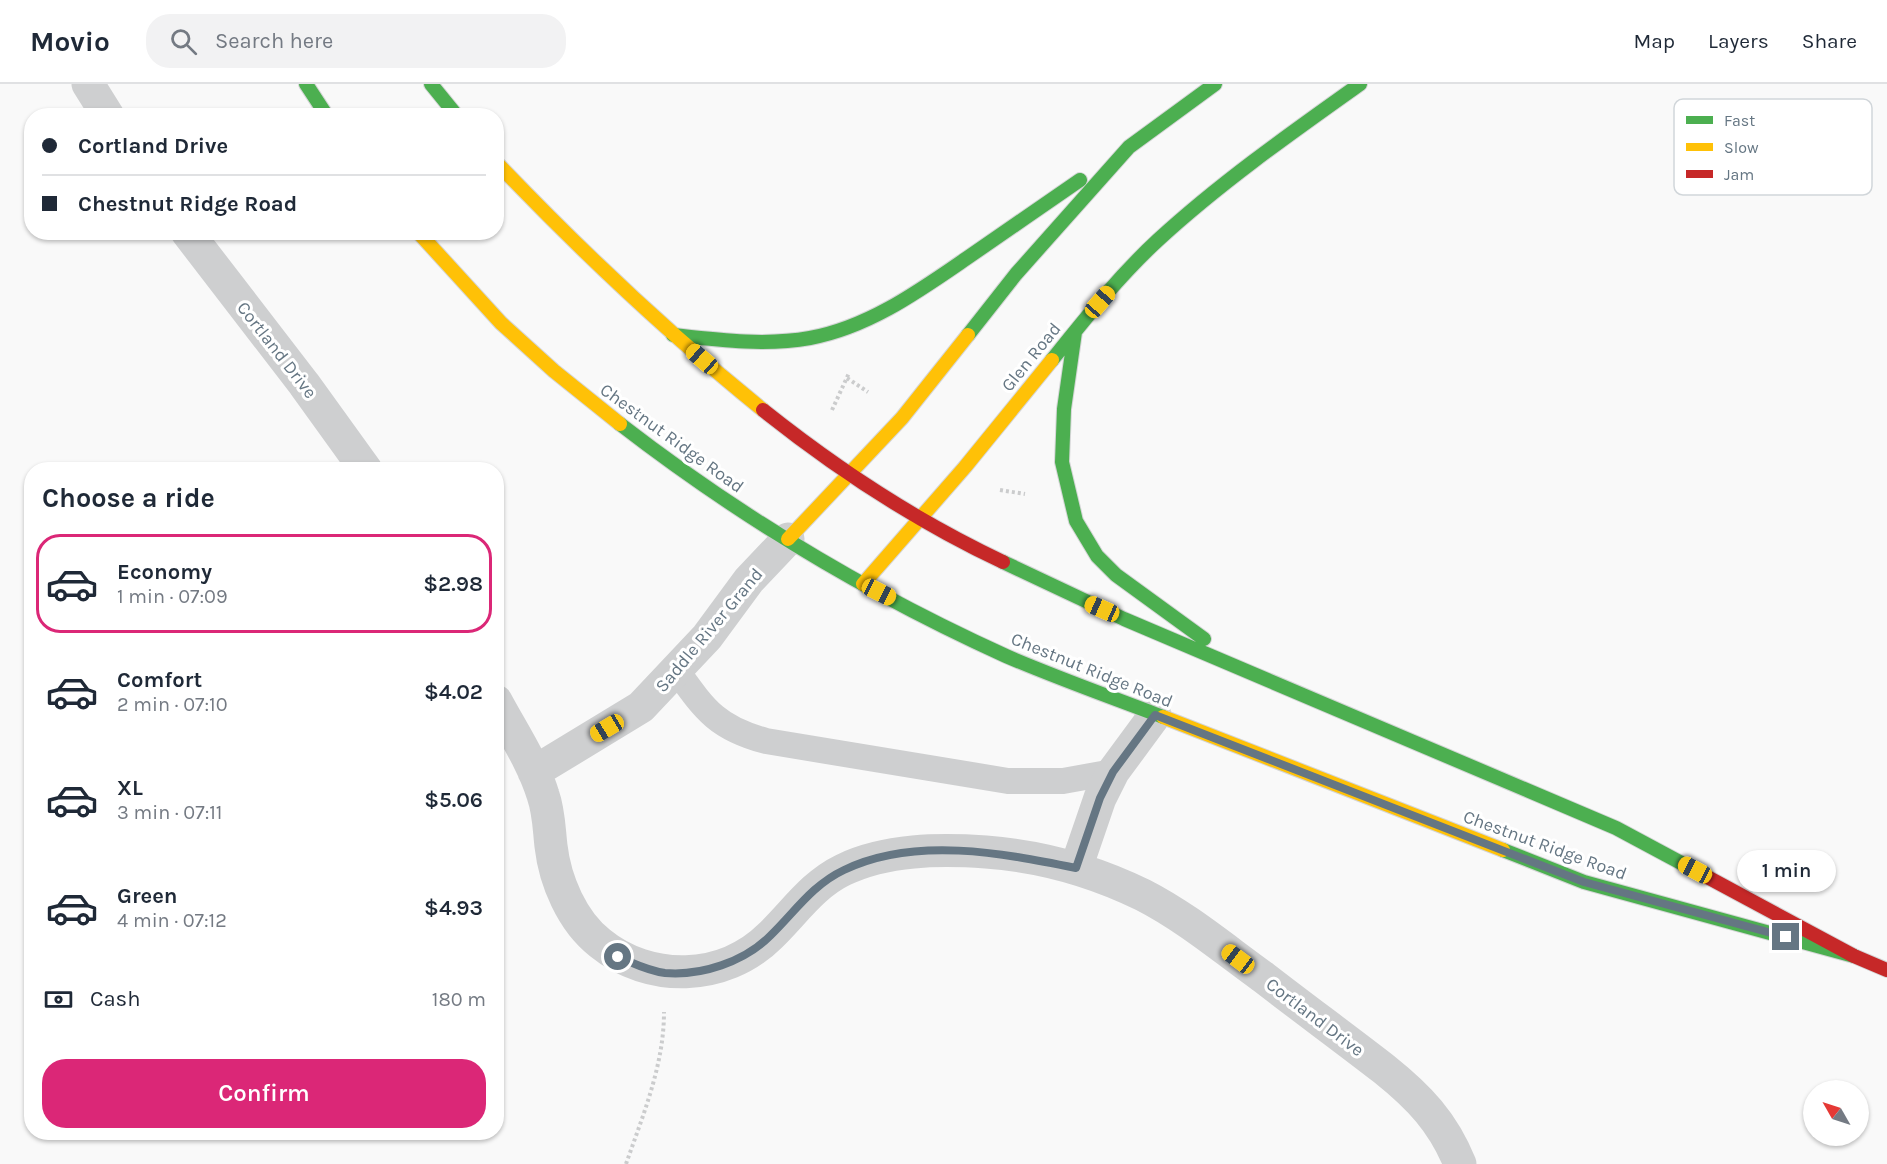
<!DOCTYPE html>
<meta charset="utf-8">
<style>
:root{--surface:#fff;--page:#f2f2f3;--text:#1f2937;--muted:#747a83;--line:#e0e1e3;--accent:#db2777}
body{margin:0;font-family:Karla,sans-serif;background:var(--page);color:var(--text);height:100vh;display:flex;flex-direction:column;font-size:22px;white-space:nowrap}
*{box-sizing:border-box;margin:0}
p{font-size:20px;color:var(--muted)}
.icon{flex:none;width:33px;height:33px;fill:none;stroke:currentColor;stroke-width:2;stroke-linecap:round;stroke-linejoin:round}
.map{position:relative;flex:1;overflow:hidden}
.side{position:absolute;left:24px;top:378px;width:480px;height:678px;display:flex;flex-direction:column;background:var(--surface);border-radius:24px;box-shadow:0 2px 4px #0004}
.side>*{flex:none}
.guide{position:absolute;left:24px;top:24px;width:480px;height:132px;border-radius:24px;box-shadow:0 2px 4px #0004;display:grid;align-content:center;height:132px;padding:0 18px;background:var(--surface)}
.needle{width:39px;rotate:309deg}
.buttons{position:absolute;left:1803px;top:996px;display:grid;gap:12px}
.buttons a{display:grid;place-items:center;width:66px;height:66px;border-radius:50%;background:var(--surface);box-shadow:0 2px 4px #0004;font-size:30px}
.end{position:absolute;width:27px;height:27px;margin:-14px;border:8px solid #657683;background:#fff;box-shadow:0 0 0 3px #fff}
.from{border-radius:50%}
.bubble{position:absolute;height:42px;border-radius:21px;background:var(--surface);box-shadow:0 2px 4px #0004;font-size:20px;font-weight:600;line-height:42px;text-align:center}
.car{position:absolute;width:18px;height:36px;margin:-18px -9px;border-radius:8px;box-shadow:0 0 4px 2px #0007;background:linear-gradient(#f5c518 24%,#345 0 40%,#f5c518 0 76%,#345 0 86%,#f5c518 0)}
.guide b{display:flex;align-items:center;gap:21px;height:57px;font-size:22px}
.guide b+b{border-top:2px solid var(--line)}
.guide i{width:15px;height:15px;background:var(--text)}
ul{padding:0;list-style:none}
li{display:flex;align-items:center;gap:18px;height:99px;margin:0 12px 9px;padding:0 6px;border:3px solid transparent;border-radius:24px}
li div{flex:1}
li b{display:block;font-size:22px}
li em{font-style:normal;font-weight:600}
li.selected{border-color:var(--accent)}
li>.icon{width:54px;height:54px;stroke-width:1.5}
h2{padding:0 18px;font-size:27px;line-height:72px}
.pay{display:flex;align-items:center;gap:15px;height:66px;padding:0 18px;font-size:22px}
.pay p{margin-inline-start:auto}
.cta{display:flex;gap:12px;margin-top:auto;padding:12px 18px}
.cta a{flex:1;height:69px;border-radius:24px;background:var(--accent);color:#fff;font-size:24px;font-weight:600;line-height:69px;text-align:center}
header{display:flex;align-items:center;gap:36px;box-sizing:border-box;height:84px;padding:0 30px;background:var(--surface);border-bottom:2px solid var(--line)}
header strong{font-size:28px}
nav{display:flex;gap:33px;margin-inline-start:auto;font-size:21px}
.search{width:420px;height:54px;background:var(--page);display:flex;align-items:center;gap:15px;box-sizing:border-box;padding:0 21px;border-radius:24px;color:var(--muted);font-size:22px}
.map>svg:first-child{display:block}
</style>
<header>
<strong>Movio</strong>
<div class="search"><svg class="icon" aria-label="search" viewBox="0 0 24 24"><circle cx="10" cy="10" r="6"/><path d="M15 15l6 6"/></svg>Search here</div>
<nav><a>Map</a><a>Layers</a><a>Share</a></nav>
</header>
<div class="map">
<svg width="1887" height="1080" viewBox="0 0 1887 1080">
<rect width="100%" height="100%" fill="#f9f9f9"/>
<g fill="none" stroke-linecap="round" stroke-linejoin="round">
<g stroke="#d5d6d7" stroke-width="16">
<path id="fast" d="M306,0l21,32
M431,0l26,32
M1075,248l-11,77 -2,53 14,59 21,35 19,19 88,64
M673,251c45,5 92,11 137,3 59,-11 109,-47 157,-80 38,-26 75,-52 113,-78
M968,251l48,-61 113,-127 86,-63
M1052,276c33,-41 66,-83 106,-120 62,-57 133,-107 202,-156
M620,340c119,92 249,170 386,232 51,22 105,41 157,61
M1003,478l121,57 492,209 69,37
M1503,766l81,32 270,74"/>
</g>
<g stroke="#d5d6d7" stroke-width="16">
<path id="slow" d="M496,78c84,88 173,172 267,248
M418,148l83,91 53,48 66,53
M788,455l114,-121 66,-83
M863,500l102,-117 87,-107
M1163,633l340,133"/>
</g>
<g stroke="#d5d6d7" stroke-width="16">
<path id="jam" d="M763,326c74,59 155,112 240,152
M1685,781l169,91 33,14"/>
</g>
<path stroke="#cbcccd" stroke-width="4" stroke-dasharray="3 3" stroke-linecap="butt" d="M847,294l21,14
M832,326l17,-37
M1000,406l25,4
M626,1080c17,-49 38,-99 38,-152"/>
<path stroke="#cecfd0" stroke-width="26" d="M677,587c28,39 40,57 89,70l242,40h55l50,-9"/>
<path stroke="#cecfd0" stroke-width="33" d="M88,0l20,32
M187,148l117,152 62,86
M496,617c16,30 37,61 47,94 6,17 6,34 8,51 4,35 21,75 49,97 49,40 124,39 170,-7 24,-23 42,-51 73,-66 43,-21 97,-21 143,-18 54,4 108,19 157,43 43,22 81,54 120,82 40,31 81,61 121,92 35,28 59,53 76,95
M534,688l107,-65 66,-70 42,-57 39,-41
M1076,784l24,-70 13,-26 42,-57"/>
<use href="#fast" stroke="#4caf50" stroke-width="14"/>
<use href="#slow" stroke="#ffc107" stroke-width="14"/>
<use href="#jam" stroke="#c62828" stroke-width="14"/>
</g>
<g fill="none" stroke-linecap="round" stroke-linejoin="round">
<path stroke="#657683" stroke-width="8" d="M618,873c15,6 30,14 47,16 36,3 79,-11 105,-37 24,-23 42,-51 74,-66 70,-34 159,-17 232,-2l24,-70 13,-26 42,-57 429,167 202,55"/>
</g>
<g text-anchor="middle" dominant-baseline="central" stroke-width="6" stroke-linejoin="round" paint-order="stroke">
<g font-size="18" fill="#657683" stroke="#fff">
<text transform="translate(277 266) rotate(52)">Cortland Drive</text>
<text transform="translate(1031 273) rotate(-51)">Glen Road</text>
<text transform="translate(672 354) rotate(36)">Chestnut Ridge Road</text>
<text transform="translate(709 546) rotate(-50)">Saddle River Grand</text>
<text transform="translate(1092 586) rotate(22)">Chestnut Ridge Road</text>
<text transform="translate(1545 761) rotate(20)">Chestnut Ridge Road</text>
<text transform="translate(1315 933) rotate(37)">Cortland Drive</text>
</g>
</g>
<rect x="1674" y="15" width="198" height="96" rx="9" fill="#fff" stroke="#d1d6da" stroke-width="1.5"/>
<rect x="1686" y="32" width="27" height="8" fill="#4caf50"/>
<rect x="1686" y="59" width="27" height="8" fill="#ffc107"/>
<rect x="1686" y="86" width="27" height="8" fill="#c62828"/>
<g font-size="16" fill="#657683">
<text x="1724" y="42">Fast</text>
<text x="1724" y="69">Slow</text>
<text x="1724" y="96">Jam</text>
</g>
</svg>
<div class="buttons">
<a><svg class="needle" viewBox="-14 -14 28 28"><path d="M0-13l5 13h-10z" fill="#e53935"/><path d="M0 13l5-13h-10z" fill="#747a83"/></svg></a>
</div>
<i class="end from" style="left:618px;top:873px"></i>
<i class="end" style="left:1786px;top:853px"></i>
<div class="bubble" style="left:1737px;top:766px;width:99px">1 min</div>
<i class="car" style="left:1100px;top:218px;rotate:41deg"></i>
<i class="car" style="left:702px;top:275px;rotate:311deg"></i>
<i class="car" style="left:879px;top:508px;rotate:117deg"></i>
<i class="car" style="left:1102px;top:525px;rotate:294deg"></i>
<i class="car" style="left:607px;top:644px;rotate:239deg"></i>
<i class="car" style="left:1695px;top:786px;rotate:298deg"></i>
<i class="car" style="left:1238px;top:875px;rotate:307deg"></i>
<div class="guide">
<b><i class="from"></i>Cortland Drive</b>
<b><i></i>Chestnut Ridge Road</b>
</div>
<section class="side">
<h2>Choose a ride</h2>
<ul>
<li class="selected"><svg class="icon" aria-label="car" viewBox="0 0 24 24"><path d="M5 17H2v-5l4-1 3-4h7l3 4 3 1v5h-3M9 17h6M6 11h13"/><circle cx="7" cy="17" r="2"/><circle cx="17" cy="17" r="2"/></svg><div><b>Economy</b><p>1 min · 07:09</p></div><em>$2.98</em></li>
<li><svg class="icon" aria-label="car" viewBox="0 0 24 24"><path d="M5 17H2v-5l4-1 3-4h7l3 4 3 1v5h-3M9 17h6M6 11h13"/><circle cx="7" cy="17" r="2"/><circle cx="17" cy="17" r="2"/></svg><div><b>Comfort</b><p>2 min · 07:10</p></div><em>$4.02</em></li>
<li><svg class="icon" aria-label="car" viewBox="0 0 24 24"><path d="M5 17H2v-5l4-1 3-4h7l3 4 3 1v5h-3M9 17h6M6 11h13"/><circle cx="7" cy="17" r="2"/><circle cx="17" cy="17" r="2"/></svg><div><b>XL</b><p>3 min · 07:11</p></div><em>$5.06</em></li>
<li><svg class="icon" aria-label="car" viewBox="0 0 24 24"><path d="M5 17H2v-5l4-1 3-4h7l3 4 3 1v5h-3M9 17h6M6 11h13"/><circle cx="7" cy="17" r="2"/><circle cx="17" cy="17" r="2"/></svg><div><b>Green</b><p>4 min · 07:12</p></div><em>$4.93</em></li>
</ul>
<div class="pay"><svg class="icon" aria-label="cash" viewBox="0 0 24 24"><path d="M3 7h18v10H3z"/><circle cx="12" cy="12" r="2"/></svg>Cash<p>180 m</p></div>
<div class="cta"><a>Confirm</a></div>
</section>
</div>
